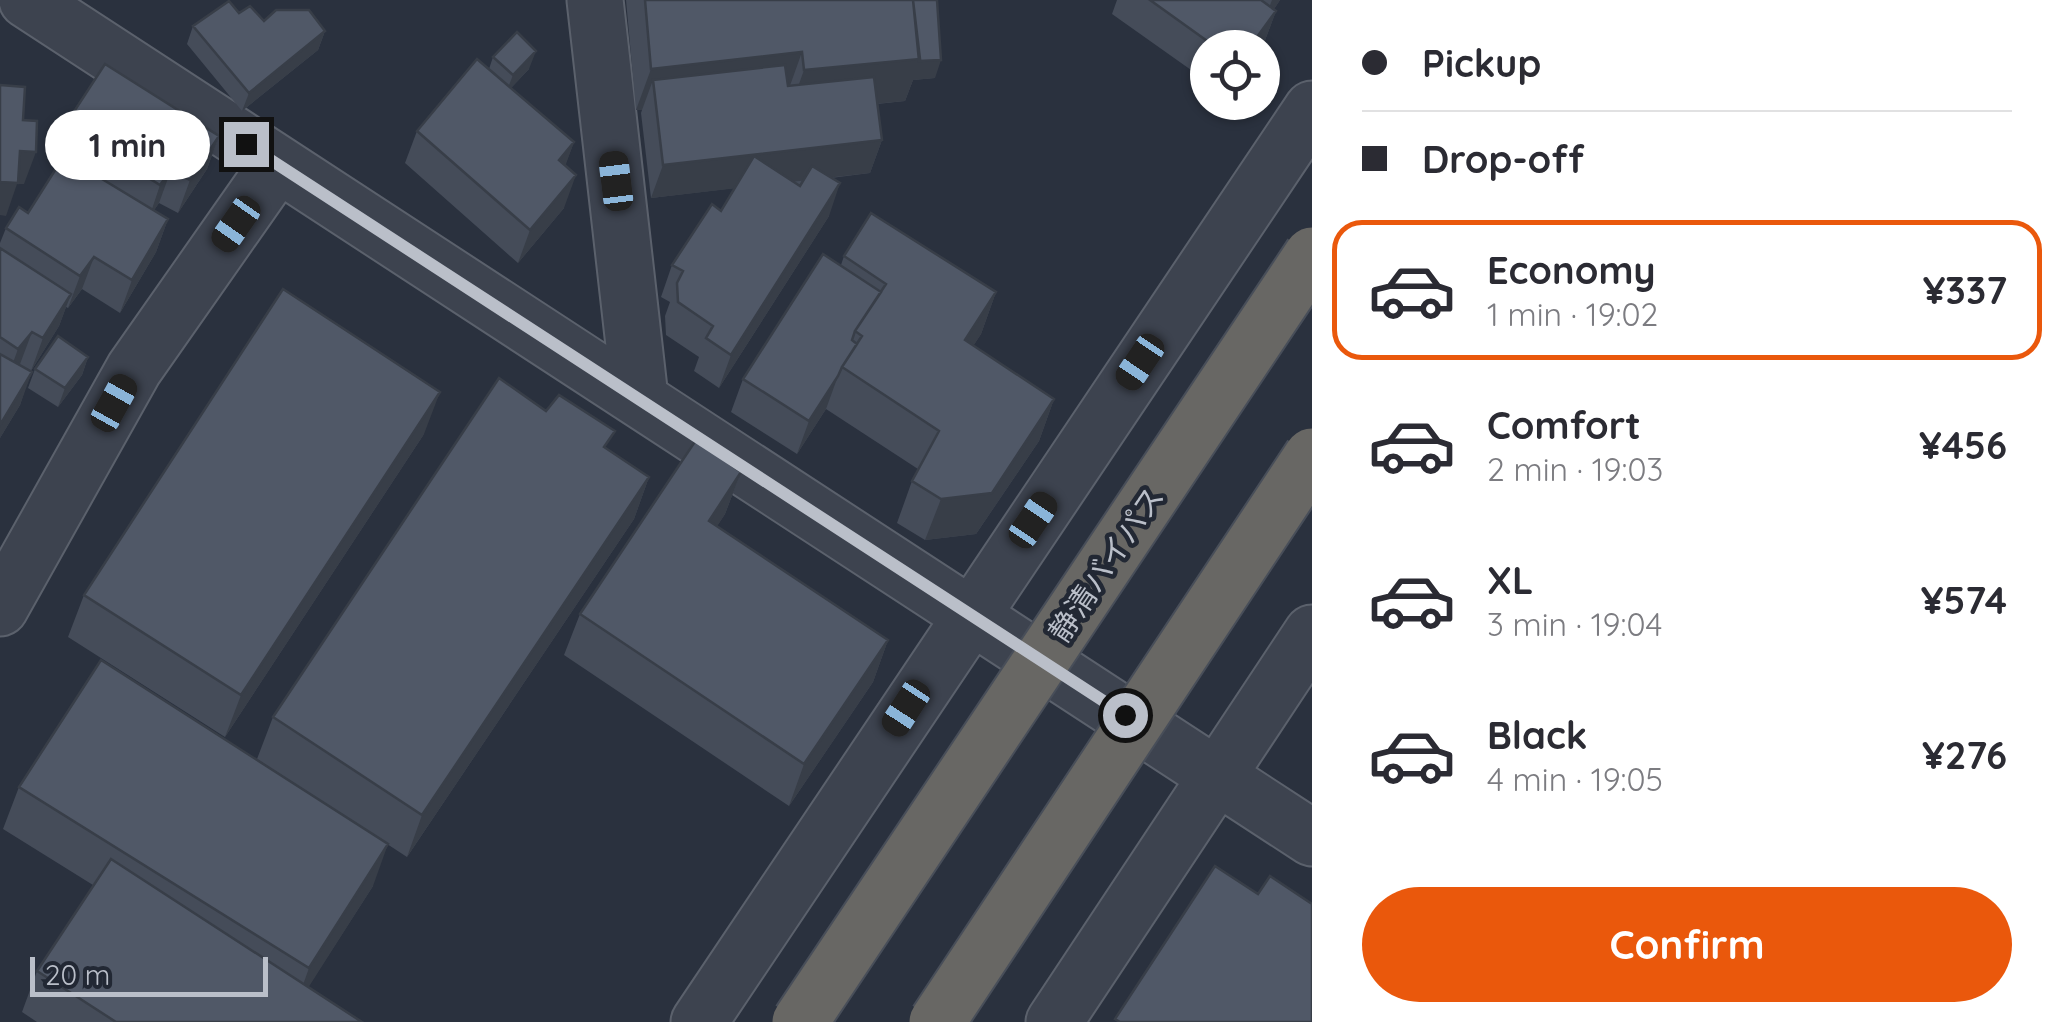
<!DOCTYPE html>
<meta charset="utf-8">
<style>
:root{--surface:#fff;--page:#f2f2f3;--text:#2b2b33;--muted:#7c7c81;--line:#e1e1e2;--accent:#ea580c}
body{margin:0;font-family:Quicksand,"Noto Sans JP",sans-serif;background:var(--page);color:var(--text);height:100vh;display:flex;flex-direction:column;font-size:38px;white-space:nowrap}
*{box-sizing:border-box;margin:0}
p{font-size:32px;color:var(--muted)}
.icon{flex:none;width:55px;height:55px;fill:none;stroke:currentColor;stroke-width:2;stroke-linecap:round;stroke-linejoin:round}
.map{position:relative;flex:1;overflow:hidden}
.details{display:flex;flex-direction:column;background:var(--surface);width:750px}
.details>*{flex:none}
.banner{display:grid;align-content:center;height:220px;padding:0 50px;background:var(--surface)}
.controls{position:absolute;left:1190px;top:30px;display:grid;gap:20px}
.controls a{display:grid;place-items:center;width:90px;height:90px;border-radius:50%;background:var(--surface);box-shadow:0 2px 8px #0004;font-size:50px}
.scale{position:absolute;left:30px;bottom:25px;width:238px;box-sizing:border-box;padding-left:10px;border:5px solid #babfc9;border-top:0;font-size:28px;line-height:35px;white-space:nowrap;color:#babfc9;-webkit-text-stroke:8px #222834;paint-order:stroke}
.end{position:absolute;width:45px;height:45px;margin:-22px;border:12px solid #babfc9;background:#111;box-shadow:0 0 0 5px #111}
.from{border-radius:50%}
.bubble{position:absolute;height:70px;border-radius:35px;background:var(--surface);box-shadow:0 2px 8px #0004;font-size:32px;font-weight:800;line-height:70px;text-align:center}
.car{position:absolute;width:30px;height:60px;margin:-30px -15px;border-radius:12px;box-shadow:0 0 8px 2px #0007;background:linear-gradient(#222 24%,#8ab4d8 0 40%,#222 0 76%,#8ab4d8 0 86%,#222 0)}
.banner b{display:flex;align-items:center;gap:35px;height:95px;font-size:38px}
.banner b+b{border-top:2px solid var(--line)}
.banner i{width:25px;height:25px;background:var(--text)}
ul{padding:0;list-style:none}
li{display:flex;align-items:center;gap:30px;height:140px;margin:0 20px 15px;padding:0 30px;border:5px solid transparent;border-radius:30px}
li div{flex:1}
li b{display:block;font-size:38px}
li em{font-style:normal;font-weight:800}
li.active{border-color:var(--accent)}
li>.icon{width:90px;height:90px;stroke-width:1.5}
.cta{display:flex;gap:20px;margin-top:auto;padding:20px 50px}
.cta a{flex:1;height:115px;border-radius:60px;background:var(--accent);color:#fff;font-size:40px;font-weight:800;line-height:115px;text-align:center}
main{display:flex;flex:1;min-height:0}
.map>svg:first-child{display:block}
</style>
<main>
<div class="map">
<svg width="1312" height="1022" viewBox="0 0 1312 1022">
<rect width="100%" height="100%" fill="#2a313e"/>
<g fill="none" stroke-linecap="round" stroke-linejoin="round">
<g stroke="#5b616c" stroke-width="59">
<path id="minor" d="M27,0l1285,838
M595,0l45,398
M0,608l134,-239 143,-204
M699,1022l613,-913
M1054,1022l258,-389"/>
</g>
<use href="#minor" stroke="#3d434f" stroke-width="55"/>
<g stroke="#484e59" stroke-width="59" stroke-linecap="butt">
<path id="trunk-bridge" d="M800,1022l512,-767
M937,1022l375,-566"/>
</g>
<use href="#trunk-bridge" stroke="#686764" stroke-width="55"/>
</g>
<path fill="#454c59" d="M626,0h311l-2,78 -22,2 -8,21 -28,3 5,36 -12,33 -39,5 -2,38 -110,172 -25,-17 5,-14 -33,-22 -1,-19 5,-14 -9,-5 11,-32 49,-54 14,-23 -84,10 -10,-85 1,-3h-6z
M1117,0h163l-6,9 2,2 -12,32 -3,5h-53v34l-96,-68z
M239,13l25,8 61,10 -7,19 -76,61 -55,-67 6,-18z
M493,57l36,12 -18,19 63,54 -9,23 -1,43 -46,55 -113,-100 12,-32 72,-62z
M75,110l144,26 -12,33 -29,44 -19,-10 -5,7 14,9 -12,33 -36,61 -38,-24 -14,19 -2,-1 -7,19 -28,45 -11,34 -20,33v-195l6,-15 22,-15 73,-35 4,-9 -42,-27z
M844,256l152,36 -15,42 -8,12 81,53 -15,42 -63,93 -51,6 -28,-17 15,-42 6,-12 -92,-60 -29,45 -66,-42 12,-33 98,-114z
M88,357l-6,18 -24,32 -30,-19 7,-19z
M546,411l103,66 -15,42 -227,338 -150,-98 16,-42z
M424,434l-199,303 -157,-100 16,-42z
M741,472l-16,42 -8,12 171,114 -15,42 -84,124 -225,-151 16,-41z
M19,787l354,99 -65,101 54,35h-325l-15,-10 15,-41 56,-86 -90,-56z"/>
<path fill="#383e48" d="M1272,0h8l-19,29z
M1276,11l-12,32 -3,5h-12z
M325,31l-7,19 -76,61 7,-18z
M536,51l-7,18 -23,24 7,-18z
M802,52l-15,42 -134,-14 -11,30h-6l15,-41z
M920,59l21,1 -6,18 -22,2 -8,21 -116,11 15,-42z
M219,136l-12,33 -29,44 12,-33z
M882,140l-12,33 -219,25 12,-33z
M574,142l-12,33 -3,-15z
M20,151l16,1 -12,32h-7l-11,32 -6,-1v-33z
M171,170l-12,33 -10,15 11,-33z
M576,175l-12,33 -46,55 12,-33z
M840,183l-11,33 -110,172 12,-33z
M168,219l-12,33 -36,61 12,-33z
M94,257l-12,32 -14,19 12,-32z
M996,292l-15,42 -31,48 15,-42z
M71,294l-12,32 -28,45 12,-33z
M32,332l-12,32 -14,18 12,-33z
M88,357l-6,18 -24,32 7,-19z
M32,372l-12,33 -20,33v-13z
M838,376l-12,33 -29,45 12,-33z
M440,392l-16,42 -199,303 16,-42z
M1054,399l-15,42 -63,93 -51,6 16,-41z
M741,472l-16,42 -31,48 15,-41z
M649,477l-15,42 -227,338 15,-42z
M888,640l-15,42 -84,124 15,-42z
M388,844l-15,42 -79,124 15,-42z"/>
<path fill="#505867" stroke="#383e48" stroke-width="2.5" d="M645,0h268l7,59 -116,11 -2,-18 -151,17z
M913,0h24l4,60 -22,1z
M1150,0h111l15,11 -27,37h-32z
M229,1l10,12 11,-7 14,15 12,-11h33l16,21 -76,62 -56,-67z
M517,32l19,19 -23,24 -20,-18z
M477,59l97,83 -15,18 17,15 -46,55 -113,-99z
M105,64l114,72 -29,44 -19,-10 -11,15 -50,-31 11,-15 -46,-29z
M785,65l3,21 86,-9 8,63 -219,25 -10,-85z
M0,85l25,2 -2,33 14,1 -1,31 -16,-1 -2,32 -18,-1z
M64,156l104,63 -36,61 -38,-23 -14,19 -74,-48 13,-21 9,6z
M754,156l46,30 12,-20 28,17 -109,172 -25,-17 7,-12 -35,-24 -1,-19 6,-12 -11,-6 40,-61 9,7z
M871,213l125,79 -31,48 89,59 -62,94 -51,6 -29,-18 27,-50 -97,-64 20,-31 -7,-5 31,-47 -42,-28z
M0,248l71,46 -28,44 -11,-6 -14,17 -18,-12z
M823,254l58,38 -26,39 -3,9 5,4 -15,23 -4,9 -29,45 -66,-42z
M283,289l157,103 -199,303 -157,-100z
M58,336l30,21 -23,31 -30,-19z
M0,354l32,18 -32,53z
M499,378l47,33 13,-16 56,36 -11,16 45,30 -227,338 -149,-98z
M696,440l45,32 -32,49 179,119 -84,124 -224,-150z
M101,660l287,184 -79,124 -290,-181z
M111,859l251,163h-246l-79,-51z
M1215,866l43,28 12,-18 42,28v118h-192l-5,-3z"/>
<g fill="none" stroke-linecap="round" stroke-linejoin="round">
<path stroke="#babfc9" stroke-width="12" d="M246,144l879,571"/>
</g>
<g text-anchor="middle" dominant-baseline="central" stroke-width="9" stroke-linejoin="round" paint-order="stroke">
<g font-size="30" fill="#babfc9" stroke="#222834">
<text transform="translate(1106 564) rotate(-56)">静清バイパス</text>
</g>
</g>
</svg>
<div class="controls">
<a><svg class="icon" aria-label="locate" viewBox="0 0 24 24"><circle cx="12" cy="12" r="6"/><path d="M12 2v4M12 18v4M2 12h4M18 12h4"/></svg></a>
</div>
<div class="scale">20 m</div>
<i class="end from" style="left:1125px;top:715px"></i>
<i class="end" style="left:246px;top:144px"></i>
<div class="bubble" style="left:45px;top:110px;width:165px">1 min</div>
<i class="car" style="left:616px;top:181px;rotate:353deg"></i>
<i class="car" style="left:236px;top:224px;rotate:215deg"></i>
<i class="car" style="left:1140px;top:362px;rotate:214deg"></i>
<i class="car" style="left:114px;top:403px;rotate:29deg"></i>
<i class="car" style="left:1033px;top:520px;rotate:34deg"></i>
<i class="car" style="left:906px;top:708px;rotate:213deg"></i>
</div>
<section class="details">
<div class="banner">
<b><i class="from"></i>Pickup</b>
<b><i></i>Drop-off</b>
</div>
<ul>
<li class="active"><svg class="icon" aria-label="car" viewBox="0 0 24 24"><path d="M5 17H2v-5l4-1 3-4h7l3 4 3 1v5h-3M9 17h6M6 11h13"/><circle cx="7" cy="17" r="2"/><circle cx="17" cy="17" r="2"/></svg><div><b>Economy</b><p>1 min · 19:02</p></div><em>¥337</em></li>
<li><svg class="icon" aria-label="car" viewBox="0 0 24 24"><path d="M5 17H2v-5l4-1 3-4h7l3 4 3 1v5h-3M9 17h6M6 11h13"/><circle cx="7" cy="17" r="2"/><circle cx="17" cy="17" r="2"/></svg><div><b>Comfort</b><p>2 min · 19:03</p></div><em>¥456</em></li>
<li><svg class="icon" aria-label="car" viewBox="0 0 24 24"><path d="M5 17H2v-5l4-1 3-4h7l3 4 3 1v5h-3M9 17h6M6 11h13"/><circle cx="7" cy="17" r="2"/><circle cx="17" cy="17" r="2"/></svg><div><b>XL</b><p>3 min · 19:04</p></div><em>¥574</em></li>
<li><svg class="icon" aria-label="car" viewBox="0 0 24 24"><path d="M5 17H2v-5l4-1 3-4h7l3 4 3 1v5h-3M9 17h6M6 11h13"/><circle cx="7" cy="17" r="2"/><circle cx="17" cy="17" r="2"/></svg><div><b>Black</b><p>4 min · 19:05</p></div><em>¥276</em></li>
</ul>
<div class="cta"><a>Confirm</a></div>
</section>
</main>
